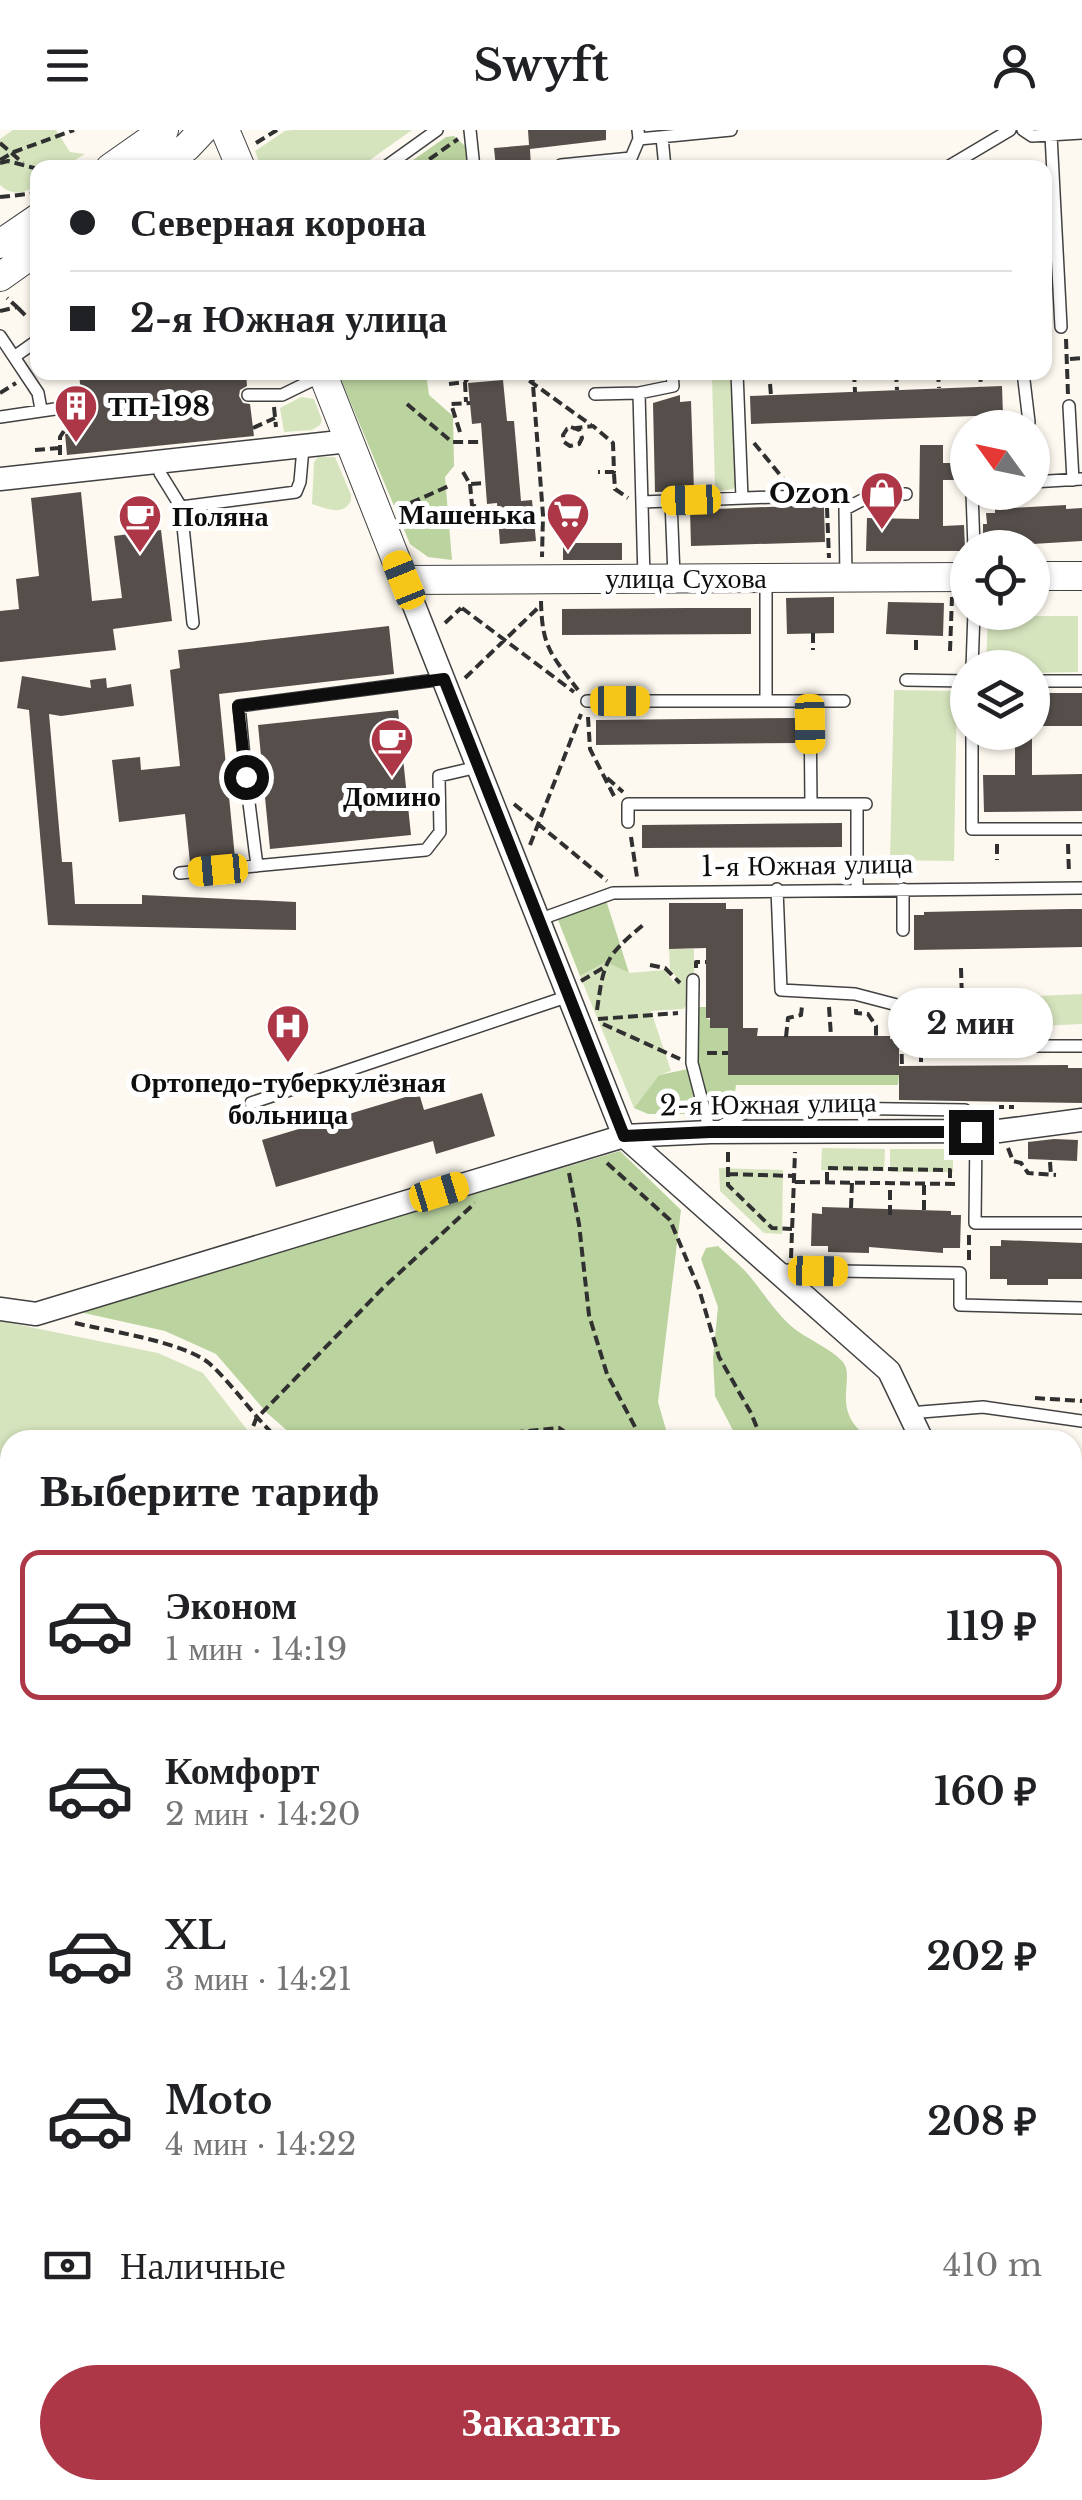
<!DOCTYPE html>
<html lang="ru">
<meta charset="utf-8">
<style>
:root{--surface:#fff;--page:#f6f6f6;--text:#202124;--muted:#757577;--line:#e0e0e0;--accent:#ad3647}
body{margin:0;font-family:"Libre Baskerville",serif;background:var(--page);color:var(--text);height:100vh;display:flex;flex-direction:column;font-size:38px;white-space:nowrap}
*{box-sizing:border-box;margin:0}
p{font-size:32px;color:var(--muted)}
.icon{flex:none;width:55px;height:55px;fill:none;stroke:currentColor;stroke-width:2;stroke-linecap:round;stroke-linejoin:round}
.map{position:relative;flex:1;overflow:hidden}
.sheet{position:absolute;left:0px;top:1300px;width:1082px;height:1070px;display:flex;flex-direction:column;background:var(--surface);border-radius:30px 30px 0 0;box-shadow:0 2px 8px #0004}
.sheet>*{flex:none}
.banner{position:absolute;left:30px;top:30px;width:1022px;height:220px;border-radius:20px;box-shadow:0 2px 8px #0004;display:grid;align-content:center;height:220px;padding:0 40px;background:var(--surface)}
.needle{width:65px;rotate:303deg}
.buttons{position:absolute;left:950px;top:280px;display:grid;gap:20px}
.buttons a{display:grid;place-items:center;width:100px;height:100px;border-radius:50%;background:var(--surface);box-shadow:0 2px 8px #0004;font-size:50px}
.end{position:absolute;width:45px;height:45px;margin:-22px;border:12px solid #0e0e0e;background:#fff;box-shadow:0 0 0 5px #fff}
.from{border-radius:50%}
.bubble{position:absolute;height:70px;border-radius:35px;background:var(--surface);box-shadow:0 2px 8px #0004;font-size:32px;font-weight:700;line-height:70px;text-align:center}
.car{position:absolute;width:30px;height:60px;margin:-30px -15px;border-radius:12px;box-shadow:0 0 8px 2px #0007;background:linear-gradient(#f5c518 24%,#345 0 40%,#f5c518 0 76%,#345 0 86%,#f5c518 0)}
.banner b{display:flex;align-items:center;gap:35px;height:95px;font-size:38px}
.banner b+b{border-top:2px solid var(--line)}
.banner i{width:25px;height:25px;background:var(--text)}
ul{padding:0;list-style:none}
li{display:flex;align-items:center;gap:30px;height:150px;margin:0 20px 15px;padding:0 20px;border:5px solid transparent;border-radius:20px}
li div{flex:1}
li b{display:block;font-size:38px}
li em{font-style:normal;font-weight:700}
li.active{border-color:var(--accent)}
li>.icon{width:90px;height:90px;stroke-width:1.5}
h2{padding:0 40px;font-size:45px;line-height:120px}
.pay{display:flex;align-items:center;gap:25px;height:110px;padding:0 40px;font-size:38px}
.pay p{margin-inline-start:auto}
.button{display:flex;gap:20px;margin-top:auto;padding:20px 40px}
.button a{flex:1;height:115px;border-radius:60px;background:var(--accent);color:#fff;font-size:40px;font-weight:700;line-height:115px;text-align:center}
header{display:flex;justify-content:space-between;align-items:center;height:130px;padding:0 40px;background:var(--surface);font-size:45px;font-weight:700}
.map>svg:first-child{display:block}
</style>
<header><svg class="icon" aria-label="menu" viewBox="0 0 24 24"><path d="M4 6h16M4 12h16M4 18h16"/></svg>Swyft<svg class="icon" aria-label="person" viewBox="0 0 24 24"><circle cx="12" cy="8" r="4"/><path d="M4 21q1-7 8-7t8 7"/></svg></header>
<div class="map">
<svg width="1082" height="2370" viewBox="0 0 1082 2370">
<rect width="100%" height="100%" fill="#fdf9f0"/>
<path fill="#d5e4bd" d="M13,0h43l14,22 15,2 -21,13 -26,1 -1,17c-12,9 -25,11 -37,0v-46z
M292,0h120l-52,37h-99l-6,-16 30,-20z
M677,243h54l5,112 -3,4 -14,2 -4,-5 -3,-108 -29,-1z
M301,267l13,2 8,21 -2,5 -8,5 -28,2 -4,-24z
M318,327h17l16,38v6c-9,16 -25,7 -39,3l2,-42z
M988,486h90v56l-45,1 -1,-5 -46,-1z
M894,560l63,1 -3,170 -64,-1z
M669,819h25v27l-6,1 -1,28 -4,4 -32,2 20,60 -12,4 -25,33 -54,-132 26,-14 23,11 35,-3 10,12 4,-3 -8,-10z
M1082,864v30l-65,3 -13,-6 -27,-3 -1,-19z
M822,1018l63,1 -1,22 -63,-1z
M890,1019h63v23h-63z
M719,1038l64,2 -1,64 -18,-1 -44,-42z
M0,1191l158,32 45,20 52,67h-245v523l-10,-12z"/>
<path fill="#bbd39f" d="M454,6l11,10 2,21h-64l43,-30z
M353,243h73l3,22 24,21 1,50 -9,11 7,83 -24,-3 -18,-13 -71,-169z
M606,770l23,73 -23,-11 -26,14 -22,-56z
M698,877h8v11l22,10v47h171l-1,10h-162l-2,14 -23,14 -13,-48z
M688,939l13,45h-53l-14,-6 25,-33z
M620,1021l61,59 -23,192 11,38h-371l-31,-27 -51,-59 -51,-23 -90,-20z
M718,1116c9,9 20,17 28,26 16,18 27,38 45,54 15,13 38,21 51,35 16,16 -16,52 31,79h-135l-23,-44 -2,-38 5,-51 -17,-48 5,-11z
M0,1884h10v163h-10z"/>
<path fill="#e5ecce" d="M126,2360h501l-4,10h-499z"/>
<path fill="#554e4b" d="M528,0h78v10l-76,9 1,19h-35l-2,-20 35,-3z
M79,242h167l1,14 -7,4 -1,6 4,7 7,1 4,32 -187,19 -2,-21 19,-2 -1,-18 8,-6 -2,-10 -8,-2z
M503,250l4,41h7l7,80 11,-1 4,41 -36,3 -3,-41 -10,1 -6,-81 -9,1 -4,-41z
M1002,256l1,29 -252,9 -1,-28z
M680,265v7l11,-1 3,90 -39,1 -2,-89z
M920,315h23v18h23v17h-23v46l21,-1 1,23 -3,3h-96l1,-33 52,1z
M81,362l11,109 30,-3 -8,-62 47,-6 11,91 -59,8 3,21 -116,12v-51l19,-2 -3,-30 23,-3 -8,-78z
M816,375l8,1 1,36 -134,4 -1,-36z
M1066,375v4l16,-1v33l-99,6v-23h4l-1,-11h9v-4z
M563,413h59v17h-59z
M834,467v36l-47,1 -1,-36z
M888,472l56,1 -1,33 -57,-2z
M688,478h63v26l-189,1v-26z
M389,496l5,48 -175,20 16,164 -45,5 -5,-49 -66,8 -7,-62 28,-3 1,13 39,-4 -10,-96 10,-2 -2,-18z
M22,546l69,12 -1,-8 16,-2 1,10 24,-4 3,22 -73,10 -12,-2 13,148h10l3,42h67v-9l154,7v28l-248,-5 -19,-215 -12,-2z
M1032,563h50v33h-50z
M398,580l13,125 -141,14 -12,-124z
M797,588l1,25 -202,2v-25z
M1015,602h17v43l50,-1v37l-98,1 -1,-37h32z
M842,693v24l-200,1v-23z
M669,773h57v6h17v119h15l-1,8h133v3l9,1v26l169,-1v3h14v35l-183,-3v-25h-171v-47h-18v-10h-4v-70l-37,1z
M1070,779h12v38l-168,3v-35h10v-3z
M419,963l5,17 58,-17 13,43 -59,18 -3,-13 -157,46 -14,-47z
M1054,1009l24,1 -1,21 -49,-2v-17z
M822,1077l129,4v4h10l-1,33h-17v5l-74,-6v6l-41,-1v-6h-17l1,-33 10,1z
M1001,1110l81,3v36h-34v6h-41v-6h-17v-33h11z"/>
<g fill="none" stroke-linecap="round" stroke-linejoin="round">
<g stroke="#414141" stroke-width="14">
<path id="service" d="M470,0l4,38
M1023,0l9,6 50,-3
M1051,5l10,192
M662,7l3,31
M639,9l92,-9
M561,35l70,-7 8,-19 -1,-9
M384,38l53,-38
M946,38l64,-38
M0,206l38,57 3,16
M14,227l24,-17
M737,242l5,126
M767,242h48
M1023,242l6,50 -4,6
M639,263l5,186
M595,264l44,-1 34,-7 -1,-14
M248,265h34l41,-20
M1069,276l4,74
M0,287l82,-12
M160,333v10l21,34 12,116
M1032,352l50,-3
M972,362l2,56
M671,371l3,75
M642,372l184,-7
M181,377l115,-15 4,-10 3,-34
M846,447l-1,-68 29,-15h32
M766,450v121
M972,538l2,-56
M906,550l62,1
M1032,551h50
M587,571h257
M810,571l1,103
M972,602v97h110
M246,647l-7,-71 204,-27
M248,665l9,71
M628,692v-18h238
M180,743l246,-23 14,-18 -1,-56 39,-9
M777,759l4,101 74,4 42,11 29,12 39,29h117
M857,759v-84
M903,759v41
M538,790l75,-27 469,-5
M693,850l-1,83 18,69 45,-25 210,3
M251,973l318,-107
M976,1002l-1,91h107
M778,1140l182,3v32l122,3
M909,1283l74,-6 99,14"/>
</g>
<g stroke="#414141" stroke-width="25">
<path id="minor" d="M0,349l349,-38
M404,450l220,556 265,235 33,69
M0,1179l36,5 588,-178 86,-4 289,-1 83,-11
M1072,1629l10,20"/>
</g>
<g stroke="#414141" stroke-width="30">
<path id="tertiary" d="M225,0l16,38
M110,38l54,-38
M157,38l30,-21 16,-17
M0,114l38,-26
M0,147l38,-27
M322,242l82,208 564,-3
M1032,446h50"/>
</g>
<path stroke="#303030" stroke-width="4" stroke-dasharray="10 5" stroke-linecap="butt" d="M0,13l23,20
M256,13l21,-13
M0,30l14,-8 60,-22
M0,33l8,-2 30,8
M417,38l41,-29
M0,67l37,-4
M18,178l8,8
M0,181l17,-4 -10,-9
M1066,209l2,56
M1070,229l12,-1
M517,242l74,53
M532,242l11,143 -1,42
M854,242l1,20
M896,242l1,18
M938,242l1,16
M980,242l1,15
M465,252l1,20
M449,254l16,-2 8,-10
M770,254l1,11
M0,263l16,-10
M407,274l45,38h30
M274,277l2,20
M571,297l8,3 3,8 -3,6 -9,2 -6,-4 -1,-7 4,-6 26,-3 20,17 1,29h-16
M253,298l22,-10
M460,302l-9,-28 19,-1
M754,313l32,39
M35,320l24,-2
M60,325v-18l4,-6 20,-1
M463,342l7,12 15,-1
M614,344l1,15 13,9
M470,354l2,21 8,3
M1007,362l1,16
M827,378l2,50
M397,379l54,-24
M481,395l18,-1
M541,471c1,47 10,53 37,89
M462,478l112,84
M445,493l16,-15
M813,503v17
M916,520v-15
M950,521l2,-54
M465,548l76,-73
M588,587l2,32 24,47
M607,648l16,14
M514,674l93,77
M631,707l6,40
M997,714v16
M1068,714l1,30
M530,715l51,-131
M650,835l15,3 15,15
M696,838v-6h10
M961,838l1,32
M581,851l22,-13
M829,877l2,29
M856,879v4l12,1 8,12v10
M597,880c7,-49 8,-53 46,-85
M598,889l80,-6
M603,894l77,35
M901,894l1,45
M786,907l2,-19 13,-3 1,-9
M921,907v29
M707,923h21
M979,977h35
M1008,1018l5,13 8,2 7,10 28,2
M728,1022v33l44,43 20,1
M1050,1032l1,14
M607,1033l63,57 29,69 20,68 32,56 11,27
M569,1043l10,51 10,91 18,59 35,66
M728,1044l66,2
M795,1052l165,2
M827,1052v-14l123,2v13
M851,1078l1,-25
M924,1080v-25
M890,1085v-30
M791,1128l4,-106
M969,1130v-25
M75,1193c33,8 110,19 135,41 25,23 44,53 69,76
M1035,1268l47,3
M248,1310l8,-21 127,-131 92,-85
M439,1310l120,-12 18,12
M1072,1670l9,2
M1072,1854l10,-13
M0,1874l10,-1
M0,2059l10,-5
M857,2360l5,10
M1065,2360l9,10
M115,2370l2,-10
M172,2370l2,-10
M594,2370l4,-10
M652,2370l2,-10
M793,2370l30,-10
M1021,2370l32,-10"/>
<use href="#service" stroke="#fff" stroke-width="11"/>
<use href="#minor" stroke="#fff" stroke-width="22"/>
<use href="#tertiary" stroke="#fff" stroke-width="28"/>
</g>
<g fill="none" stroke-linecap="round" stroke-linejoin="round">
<path stroke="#0e0e0e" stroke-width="12" d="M246,647l-8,-71 206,-27 180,457 86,-4h261"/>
</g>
<defs>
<g id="building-pin" transform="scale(2.25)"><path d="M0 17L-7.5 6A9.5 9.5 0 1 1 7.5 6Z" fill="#ad3647" stroke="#fff"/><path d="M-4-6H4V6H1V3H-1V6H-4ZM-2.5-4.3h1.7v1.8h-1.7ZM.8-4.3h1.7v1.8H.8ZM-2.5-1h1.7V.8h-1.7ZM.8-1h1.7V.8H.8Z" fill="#fff"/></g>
<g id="shop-pin" transform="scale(2.25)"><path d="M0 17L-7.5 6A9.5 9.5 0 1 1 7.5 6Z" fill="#ad3647" stroke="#fff"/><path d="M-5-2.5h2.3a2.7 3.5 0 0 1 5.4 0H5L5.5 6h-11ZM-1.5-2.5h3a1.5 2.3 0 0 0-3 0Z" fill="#fff"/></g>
<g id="supermarket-pin" transform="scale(2.25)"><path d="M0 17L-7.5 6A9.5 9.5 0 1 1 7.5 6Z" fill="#ad3647" stroke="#fff"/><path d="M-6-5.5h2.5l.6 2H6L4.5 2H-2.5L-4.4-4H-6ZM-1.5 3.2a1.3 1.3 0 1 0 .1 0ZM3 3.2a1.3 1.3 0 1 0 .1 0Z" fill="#fff"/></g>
<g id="cafe-pin" transform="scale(2.25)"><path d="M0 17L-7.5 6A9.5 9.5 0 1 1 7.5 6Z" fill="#ad3647" stroke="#fff"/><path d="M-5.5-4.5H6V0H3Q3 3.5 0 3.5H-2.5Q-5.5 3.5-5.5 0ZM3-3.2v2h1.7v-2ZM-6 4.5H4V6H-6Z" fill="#fff"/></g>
<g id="hospital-pin" transform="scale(2.25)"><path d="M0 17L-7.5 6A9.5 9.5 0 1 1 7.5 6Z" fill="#ad3647" stroke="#fff"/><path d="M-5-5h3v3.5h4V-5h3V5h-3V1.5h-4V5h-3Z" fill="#fff"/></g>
</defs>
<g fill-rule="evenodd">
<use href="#building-pin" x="76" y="276"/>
<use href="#shop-pin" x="882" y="363"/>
<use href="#supermarket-pin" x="568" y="384"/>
<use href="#cafe-pin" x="140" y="386"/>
<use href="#cafe-pin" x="392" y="610"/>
<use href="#hospital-pin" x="288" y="896"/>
</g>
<g text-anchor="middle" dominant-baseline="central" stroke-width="10" stroke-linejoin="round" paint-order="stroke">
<g font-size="28" font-weight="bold" fill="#0e0e0e" stroke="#fff" text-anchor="start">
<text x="108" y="276">ТП-198</text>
<text x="850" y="363" text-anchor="end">Ozon</text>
<text x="536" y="384" text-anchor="end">Машенька</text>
<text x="172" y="386">Поляна</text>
<text x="392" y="666" text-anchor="middle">Домино</text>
<text x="288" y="952" text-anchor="middle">Ортопедо-туберкулёзная<tspan x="288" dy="32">больница</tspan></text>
</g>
<g font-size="28" fill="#0e0e0e" stroke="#fff">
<text x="686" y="448">улица Сухова</text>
<text transform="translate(807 735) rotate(-1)">1-я Южная улица</text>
<text transform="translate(768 974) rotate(-1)">2-я Южная улица</text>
</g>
</g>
</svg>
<div class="buttons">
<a><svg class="needle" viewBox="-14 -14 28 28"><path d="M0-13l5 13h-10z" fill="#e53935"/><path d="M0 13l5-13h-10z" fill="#757577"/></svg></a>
<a><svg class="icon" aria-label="locate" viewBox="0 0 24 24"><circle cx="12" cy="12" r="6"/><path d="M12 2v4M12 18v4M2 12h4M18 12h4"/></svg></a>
<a><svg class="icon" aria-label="layers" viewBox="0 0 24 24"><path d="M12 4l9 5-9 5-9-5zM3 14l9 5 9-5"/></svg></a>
</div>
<i class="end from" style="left:246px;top:647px"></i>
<i class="end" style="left:971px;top:1002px"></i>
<div class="bubble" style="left:888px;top:858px;width:165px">2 мин</div>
<i class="car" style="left:691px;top:370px;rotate:268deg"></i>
<i class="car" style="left:404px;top:450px;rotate:338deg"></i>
<i class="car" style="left:620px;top:571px;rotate:90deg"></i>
<i class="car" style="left:810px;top:594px;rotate:179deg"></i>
<i class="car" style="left:218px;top:740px;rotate:265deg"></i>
<i class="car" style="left:439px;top:1062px;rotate:73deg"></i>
<i class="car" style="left:818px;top:1141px;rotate:91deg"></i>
<div class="banner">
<b><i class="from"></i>Северная корона</b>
<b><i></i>2-я Южная улица</b>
</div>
<section class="sheet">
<h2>Выберите тариф</h2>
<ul>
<li class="active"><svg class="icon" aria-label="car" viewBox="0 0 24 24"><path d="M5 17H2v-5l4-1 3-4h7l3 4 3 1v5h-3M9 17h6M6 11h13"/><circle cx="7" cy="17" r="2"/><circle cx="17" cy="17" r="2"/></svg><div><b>Эконом</b><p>1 мин · 14:19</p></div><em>119 ₽</em></li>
<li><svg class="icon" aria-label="car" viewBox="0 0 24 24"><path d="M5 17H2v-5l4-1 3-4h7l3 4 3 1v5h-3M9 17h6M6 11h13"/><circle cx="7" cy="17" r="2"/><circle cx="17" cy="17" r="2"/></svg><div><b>Комфорт</b><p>2 мин · 14:20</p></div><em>160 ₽</em></li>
<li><svg class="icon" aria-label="car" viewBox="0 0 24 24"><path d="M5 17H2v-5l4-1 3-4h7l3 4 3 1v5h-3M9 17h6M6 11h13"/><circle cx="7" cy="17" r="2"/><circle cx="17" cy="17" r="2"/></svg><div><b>XL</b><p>3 мин · 14:21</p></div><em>202 ₽</em></li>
<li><svg class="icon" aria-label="car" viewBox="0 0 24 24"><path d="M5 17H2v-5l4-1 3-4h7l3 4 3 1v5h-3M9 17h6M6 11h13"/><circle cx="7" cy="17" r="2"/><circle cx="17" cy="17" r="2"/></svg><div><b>Moto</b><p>4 мин · 14:22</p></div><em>208 ₽</em></li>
</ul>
<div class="pay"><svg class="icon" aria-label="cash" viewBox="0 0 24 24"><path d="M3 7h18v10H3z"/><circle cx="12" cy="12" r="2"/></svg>Наличные<p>410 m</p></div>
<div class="button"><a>Заказать</a></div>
</section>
</div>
